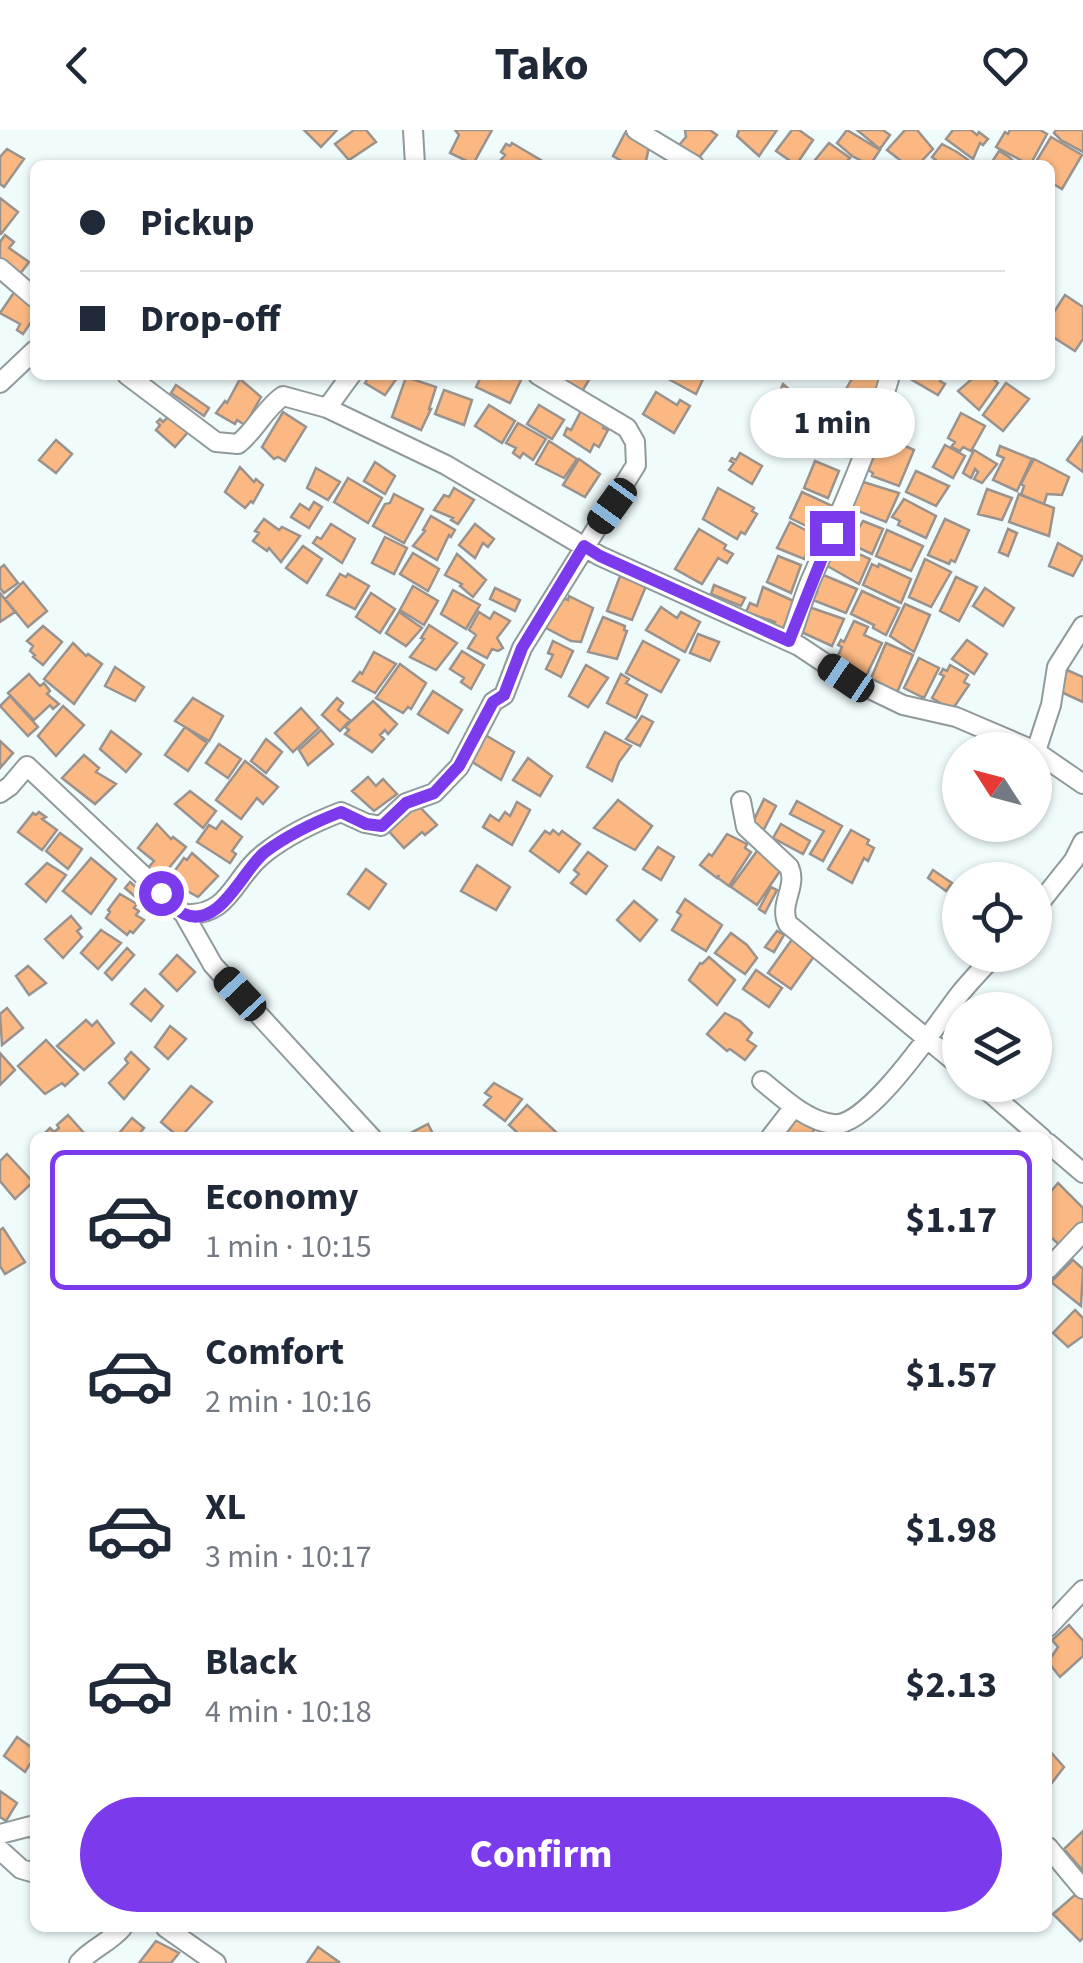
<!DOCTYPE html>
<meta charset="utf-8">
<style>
:root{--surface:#fff;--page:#f2f2f3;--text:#1f2937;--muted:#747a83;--line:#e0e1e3;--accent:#7c3aed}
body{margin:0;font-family:"Source Sans 3",sans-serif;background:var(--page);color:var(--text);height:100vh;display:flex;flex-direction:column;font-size:38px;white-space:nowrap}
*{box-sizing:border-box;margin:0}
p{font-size:32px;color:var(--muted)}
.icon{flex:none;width:55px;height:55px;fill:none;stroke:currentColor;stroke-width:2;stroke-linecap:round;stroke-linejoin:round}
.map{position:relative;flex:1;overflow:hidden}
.drawer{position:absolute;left:30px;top:1002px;width:1022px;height:800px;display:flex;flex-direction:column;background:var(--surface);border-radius:15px;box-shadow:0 2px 8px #0004}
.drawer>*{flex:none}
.hud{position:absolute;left:30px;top:30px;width:1025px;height:220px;border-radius:15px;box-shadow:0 2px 8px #0004;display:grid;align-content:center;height:220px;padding:0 50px;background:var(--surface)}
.needle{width:65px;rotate:306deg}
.tools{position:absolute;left:942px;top:602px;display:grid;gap:20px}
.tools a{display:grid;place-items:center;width:110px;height:110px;border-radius:50%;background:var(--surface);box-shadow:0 2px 8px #0004;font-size:50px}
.end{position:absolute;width:45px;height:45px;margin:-22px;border:12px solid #7c3aed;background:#fff;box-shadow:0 0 0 5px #fff}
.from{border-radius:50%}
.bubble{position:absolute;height:70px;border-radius:35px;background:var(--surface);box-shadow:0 2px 8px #0004;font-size:32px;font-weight:700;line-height:70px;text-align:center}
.car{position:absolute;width:30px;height:60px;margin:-30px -15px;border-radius:12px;box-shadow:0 0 8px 2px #0007;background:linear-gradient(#222 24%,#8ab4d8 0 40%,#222 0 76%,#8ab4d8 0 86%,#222 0)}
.hud b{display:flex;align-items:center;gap:35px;height:95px;font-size:38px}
.hud b+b{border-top:2px solid var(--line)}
.hud i{width:25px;height:25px;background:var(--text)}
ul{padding:18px 0 0;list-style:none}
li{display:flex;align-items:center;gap:30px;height:140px;margin:0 20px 15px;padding:0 30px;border:5px solid transparent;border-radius:15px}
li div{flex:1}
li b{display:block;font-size:38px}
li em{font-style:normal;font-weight:700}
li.selected{border-color:var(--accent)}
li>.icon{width:90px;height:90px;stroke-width:1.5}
.primary-button{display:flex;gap:20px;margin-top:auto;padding:20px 50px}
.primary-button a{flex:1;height:115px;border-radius:60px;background:var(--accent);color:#fff;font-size:40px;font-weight:700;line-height:115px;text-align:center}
header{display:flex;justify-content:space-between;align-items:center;height:130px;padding:0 50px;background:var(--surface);font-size:45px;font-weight:700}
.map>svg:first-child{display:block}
</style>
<header><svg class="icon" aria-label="back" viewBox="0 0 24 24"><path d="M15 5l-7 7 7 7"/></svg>Tako<svg class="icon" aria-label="heart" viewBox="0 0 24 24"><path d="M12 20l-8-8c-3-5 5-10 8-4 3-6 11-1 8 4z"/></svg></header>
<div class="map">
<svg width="1083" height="1833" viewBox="0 0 1083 1833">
<rect width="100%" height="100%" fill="#f0fbfc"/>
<path fill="#fbb883" stroke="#9a928d" stroke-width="2.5" d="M304,0h33l-16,17z
M354,0h12l10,12 -27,18 -14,-16z
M455,0h37l-19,34 -23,-11 9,-18z
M685,0h25l7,5 -20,25 -18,-15 7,-8z
M739,0h38l-18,26 -22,-20z
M792,0h7l14,10 -17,25 -20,-14z
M847,0l33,20 -10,15 -18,-9 -15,-13z
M857,0h26l7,5 -10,14z
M905,0h12l16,19 -15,16 -14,-2 -17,-13z
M953,0h18l6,5 2,-3 9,7 -5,6 -3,-2 -7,16 -27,-20z
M1010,0h30l7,4 -17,31 -34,-18 9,-15 3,2z
M1056,0h27v22l-22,-12 -7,-7z
M625,3l25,10 -5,22h-16l-16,-9z
M1051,7l31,18 -20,34 -12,-7v-17h-16z
M512,13l32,19 -2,3h-36l-6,-4 5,-6 -4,-3 5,-8 4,2z
M829,13l21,15 -2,2 11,5h-48z
M942,14l15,8 14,10 -29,3 -10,-8z
M7,19l17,10 -20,28 -4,-3v-27z
M999,21l10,6 9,8h-28z
M0,68l18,14 -17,22h-1z
M5,105l9,7 -5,6 20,14 -12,16 -17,-12v-24z
M15,161l20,13v12l-12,18 -6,-4 3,-6 -20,-11z
M1065,165l18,12v32l-8,12 -25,-16v-17z
M370,245h29l-14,20 -20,-12z
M482,245l19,4 2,-4 8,1 10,4 -11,23 -34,-16z
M559,245h33l-11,18z
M661,245h44l-9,19z
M854,245l31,3 -13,28 -6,-3 -5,9 -21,-12z
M909,245h35l-4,6 5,3 -7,11 -31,-18z
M989,245l9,8 -19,27 -21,-19 14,-12 -2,-4z
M406,247l30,10 -7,22h2l-10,21 -29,-13z
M240,249l21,18 -16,28 -8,-5 -2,4 -19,-11 9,-12 2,2z
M1006,253l23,16 -26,32 -20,-16z
M783,254l9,8 8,4 2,-3 18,10v14l-7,14 -20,-8 -2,5 -11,-5 1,-8 -9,-5z
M176,255l33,23 -5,8 -33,-23z
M444,260l28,10 -8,25 -29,-11z
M656,262l21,13 3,-5 10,6 -16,27 -31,-19z
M489,275l26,16 -13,22 -27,-17z
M539,275l25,15 -12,19 -25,-15z
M581,281l24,12 -2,5 5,2 -9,17 -5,-3 -4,8 -26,-17 3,-7 4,2z
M839,281l22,10 -15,36 -24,-6z
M283,282l23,15 -21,34 -7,-4 -4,2 -12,-12z
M961,283l24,13 -14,25 -8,-4 -3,4 -9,-4 4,-5 -7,-4z
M169,286l20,15 -14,16 -19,-17 4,-5 -3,-3 3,-3 3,3z
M518,293l28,16 -13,21 -10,-7 -3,5 -7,-5 3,-5 -10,-5z
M883,306l31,14 -15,36 -27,-10 1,-3 -5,-3z
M1083,307v35l-16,-12z
M56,310l16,14 -16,19 -17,-13z
M549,311l28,18 -13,19 -28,-14z
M945,315l20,11 -12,22 -20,-11z
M1000,316l32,13 -15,32 -24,-11 11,-22 -7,-3z
M974,320l23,14 -15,19 -8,-4 4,-7 -3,-3 -4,9 -8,-5z
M740,323l22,13 -10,18 -23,-14 5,-7 -4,-2 2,-3 4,2z
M579,329l21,15 -15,23 -22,-12z
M1034,329l35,18 -7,18 -15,-1 -3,10 -23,-9 3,-9 -3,-2z
M815,331l24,10 -11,27 -24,-10z
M375,332l20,14 -10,18 -21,-13z
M240,337l14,15 2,-3 7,6 -10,18 -2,-2 -6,7 -20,-16z
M316,338l24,14 -12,18 -21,-12z
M916,341l33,15 -13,20 -30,-14z
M348,348l34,20 -14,25 -34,-21z
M860,351l39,12 -13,29 -38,-15z
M454,358l20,12 -16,24 -7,-4 2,-2 -19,-8 10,-15 5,2z
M718,358l36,20 -2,3 5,3 -12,20 -4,-2 -4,7 -34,-20z
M987,359l25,9 -10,22 -24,-6z
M802,362l37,17 -14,26 -35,-17z
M394,364l29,15 -19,34 -31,-17 12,-22 5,-1z
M1019,364l35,14 -5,28 -40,-14z
M904,369l32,17 -10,22 -28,-13 2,-4 -8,-4z
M314,372l8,5 -13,21 -18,-11 9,-13 9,6z
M431,386l24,14 -4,7 -2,-2 -12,25 -24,-14 12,-15 -2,-1z
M264,389l15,11 3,-3 18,9 -19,26 -12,-14 -2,3 -14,-10 6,-8 -4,-2z
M945,389l24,11 -14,32 -4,-2 -2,4 -21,-9z
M863,391l20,8 -11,25 -22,-10z
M790,392l25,13 -11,24 -27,-11z
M331,394l24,15 -13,24 -29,-20 4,-6 4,2z
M475,394l19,15 -6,8 -5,-4 -8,15 -16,-13z
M699,399l27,16 -2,4 9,5 -6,9 -9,-5 -16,26 -27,-15z
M1008,399l9,4 -9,23 -9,-4z
M887,400l36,16 -12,25 -35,-15z
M385,407l22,11 -13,26 -22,-11z
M833,412l37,17 -11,25 -35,-20z
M1058,413l25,14 -10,19 -24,-10z
M303,416l19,13 -15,24 -21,-15z
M413,423l26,16 -11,22 -28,-17z
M457,424l29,26 -13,17 -13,-11 2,-2 -17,-9z
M778,426l23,9 -10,28 -24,-11z
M925,429l26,13 -20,35 -22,-10z
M872,434l6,3 1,-3 32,15 -10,24 -38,-18z
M4,435l14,18 -14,10 -4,-5v-20z
M340,444l6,3 2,-3 21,12 -14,23 -28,-14z
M821,444l36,15 -11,24 -33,-13 4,-8 -4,-1z
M620,446l26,10 -14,34 -25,-9z
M956,447l21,10 -18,34 -19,-10z
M23,452l24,29 -19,16 -23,-28z
M714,455l31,13 -4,8 -30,-12z
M413,456l25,15 -14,24 -24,-15z
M763,457l37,17 -10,25 -6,-3 -1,3 -10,-4 2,-3 -29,-10 4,-9 7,3z
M495,458l25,12 -5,11 -25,-12z
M985,458l29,20 -11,18 -30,-20z
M453,460l27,15 -14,24 -25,-15z
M862,461l37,17 -13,27 -13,-7 1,-3 -23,-11z
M0,463l15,19 -15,10z
M371,463l24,16 -15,24 -24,-16z
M556,465l12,5 1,-4 24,12 -12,34 -10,-1 -27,-14z
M905,474l25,11 -16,37 -24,-16z
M806,476l38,13 -12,27 -35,-16z
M661,477l16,11 4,-6 19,10 -15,30 -39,-22z
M399,482l23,16 -16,18 -20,-13z
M479,482l11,7 4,-7 16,9 -13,17 6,10 -5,3 -6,-2 -5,9 -19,-10 8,-13 -7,-5z
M603,487l22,9 -1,4 3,1 -10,28 -29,-7z
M854,491l14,6 -4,8 18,8 -17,35 -31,-14 8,-17 -4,-2 3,-5 3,2z
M429,495l28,18 -21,27 -26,-13 14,-18 -3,-1z
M43,496l19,16 -19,23 -10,-8 2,-2 -5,-4 3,-5 -6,-5z
M698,504l21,8 -9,19 -20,-8z
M967,510l20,14 -13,20 -22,-15z
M553,511l20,10 -12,26 -15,-8 7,-14 -5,-2z
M643,511l36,19 -18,32 -35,-19z
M73,513l13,13 2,-2 14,10 -28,40 -30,-25z
M886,513l27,12 -17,40 -26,-14z
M462,521l22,14 -13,24 -10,-7 3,-4 -14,-9z
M374,522l22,12 -21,29 -22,-12 7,-9 2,2z
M919,528l20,10 -15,30 -20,-10z
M400,534l26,19 -15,26 -3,-2 -5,6 -27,-15z
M586,535l22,13 -20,29 -19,-11z
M950,535l18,10 -4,7 5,3 -17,25 -20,-12 12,-22 -4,-2 3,-5 4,2z
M115,537l29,20 -9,14 -30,-15z
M1067,540l16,7v25l-24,-11z
M29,544l11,12 4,-3 6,8 -3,3 12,10 -6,5 -3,-4 -16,15 -26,-27z
M621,544l8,5 -3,4 21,12 -11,23 -29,-15z
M433,561l29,19 -14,23 -30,-19z
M10,566l28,31 -10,9 -28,-30z
M193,568l30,18 -14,25 -34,-20z
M337,568l6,5 -5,7 12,10 -10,11 -18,-16z
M373,571l24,23 -9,10 -3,-4 -5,5 4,4 -12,13 -27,-18 4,-4 -4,-3z
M63,576l21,19 -28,31 -18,-20z
M301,578l18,20 -26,24 -18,-19z
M642,586l11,6 -13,24 -14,-7z
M185,597l22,16 -19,28 -23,-16z
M321,600l12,14 -25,21 -9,-15z
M111,601l30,23 -15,18 -26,-23z
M605,602l26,14 -12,16 -7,19 -25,-14z
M482,603l32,19 -13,28 -32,-20z
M266,609l16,13 -16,21 -15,-12z
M0,611l13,12 -13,15z
M219,614l22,15 -13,19 -22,-15z
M84,625l15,13 -3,4 20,12 -21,20 -33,-26z
M528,628l24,18 -12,20 -27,-16z
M245,631l33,26 -15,17 -6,-6 -16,21 -25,-19z
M368,647l8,9 7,-7 14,15 -23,17 -22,-20z
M190,661l26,20 -13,17 -28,-24z
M764,669l12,7 -15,29 -11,-7z
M618,670l34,26 -17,24 -41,-22z
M797,671l45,25 -19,35 -13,-7 14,-23 -34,-17z
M415,672l22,23 -12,10 -3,-3 -18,16 -18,-20z
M517,672l13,8 -18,35 -29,-18 7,-12 9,6 6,-9 5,4z
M39,682l7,5 -4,2 15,11 -15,20 -24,-18 15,-19 3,2z
M222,691l20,16 -10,14 4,3 -6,9 -33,-21 12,-17 7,4z
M157,694l14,15 2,-2 13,10 -26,32 -13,-10 7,-8 -16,-13z
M781,694l29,17 -7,13 -30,-16z
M553,700l6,5 3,-4 18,13 -21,28 -29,-21 15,-20 5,3z
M851,700l18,10 -2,4 7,4 -6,13 -4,-3 -12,25 -24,-14z
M60,703l22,16 -14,20 -22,-18z
M727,704l20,10 -2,4 6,4 -22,34 -11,-8 1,-3 -2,3 -17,-13 9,-11 3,2z
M658,717l16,10 -13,23 -18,-11z
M757,721l25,17 -25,37 -26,-18z
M588,722l19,14 -21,28 -15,-11 8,-9 -5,-4z
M192,723l26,23 -20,21 -30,-17 16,-22 3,2z
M91,728l25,21 -25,35 -28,-23z
M47,733l19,12 -20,27 -20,-18z
M477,735l33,22 -14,23 -35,-19z
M366,739l20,15 -17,25 -21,-15z
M933,740l19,13 -6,8 -18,-13z
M130,752l20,17 -5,6 -20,-17z
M771,757l6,3 -12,23 -6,-4z
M120,764l17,10 -3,4 5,3 -3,4 8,5 -11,13 -3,-2 -3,4 -21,-17 4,-6 -2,-2z
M685,769l37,26 -16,26 -34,-21 9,-15 -4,-3z
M634,771l23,19 -17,21 -23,-21z
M71,786l10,12 -4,3 5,6 -19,21 -18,-19z
M101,800l20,13 -23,26 -17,-16z
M777,801l7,4 -10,17 -9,-5z
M731,803l16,12 10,13 -12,16 -30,-21z
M793,808l22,17 -24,34 -23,-16z
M127,818l7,7 -22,25 -7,-7z
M177,825l18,17 -18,19 -17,-17z
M709,827l26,23 -18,25 -28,-25 11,-17 2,1z
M28,836l18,17 -17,12 -13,-19z
M756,840l26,18 -13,19 -26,-18z
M145,859l18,17 -12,15 -20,-17z
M7,878l16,20 -21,17 -2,-31z
M725,883l15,8 12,12 -5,7 9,6 -11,14 -15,-11 -3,2 -20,-17z
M86,890l6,6 5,-5 17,22 -30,27 -27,-24z
M170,896l16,13 -18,20 -13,-12z
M46,910l32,34 -13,12 -3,-3 -17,11 -27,-28z
M131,922l18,17 -25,30 -15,-16 19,-20 -3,-4z
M0,923l15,17 -15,15z
M494,953l28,16 -17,22 -21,-16 7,-8 -6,-4z
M191,956l21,16 -32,36 -19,-16z
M527,975l31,29 -3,4h-32l-14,-13z
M796,984l19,15 -7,9h-36z
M68,985l15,17 -7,6h-36l10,-10 4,4 5,-4 -2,-3z
M132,988l12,10 -8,10h-21z
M428,994l7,14 -32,-1z
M7,1024l26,28 -18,17 -15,-18v-20z
M1058,1053l25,25v16l-22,22 -13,-11v-40z
M3,1098l22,34 -20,12 -5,-8v-36z
M1073,1130l10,9 -2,37 -30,-24z
M1075,1180l8,8v18l-15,11 -15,-14z
M1069,1495l14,16v15l-23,21 -12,-15 10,-15 -6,-7z
M17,1607l18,13v6l-10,16 -21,-16z
M1048,1619l16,18 -16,21z
M0,1661l17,12 -11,18 -6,-4z
M1083,1701v40l-19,-22z
M1076,1764l7,3v41l-3,3 -27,-27z
M156,1811l23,12 -8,10h-32z
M318,1817l21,15 -1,1h-31z"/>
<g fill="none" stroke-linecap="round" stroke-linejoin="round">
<g stroke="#909a9b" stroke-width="22">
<path id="street" d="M413,0l2,35
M636,0l58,35
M0,138l35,30
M127,245l89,67 22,2c18,-14 26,-35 45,-48l44,12 119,57 154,91 199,90 48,32 56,27 53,12 77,33
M0,253l35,-33
M327,278l24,-33
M789,511c8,-19 13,-40 21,-59 29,-67 59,-132 79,-203l-2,-4
M1035,621l48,33
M1036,621l15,-46 6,-38 26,-41
M0,663l10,-7 17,-20 157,148c47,3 49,-38 82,-62 22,-17 49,-30 75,-40l24,11 16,3 25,-23 28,-10 25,-26 34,-65 11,-7 18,-47 114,-183 -1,-23 -8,-14 -89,-53
M741,671l5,26 43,40c9,20 -11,37 -1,57l172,142
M1035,779l39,-49 9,-18
M184,784l29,51 159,173
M762,951c20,16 44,40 71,43 35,5 105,-102 126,-129 11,-14 24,-27 36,-40
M981,955l61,53
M770,1008l24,-31
M1048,1013l35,30
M1048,1139l35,-37
M1048,1497l35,-37
M0,1704l31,-8 4,3
M1048,1717l35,42
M0,1720l21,19 14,4
M166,1798l50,35
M79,1833c13,-15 30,-20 43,-35"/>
</g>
<use href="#street" stroke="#fff" stroke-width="18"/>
</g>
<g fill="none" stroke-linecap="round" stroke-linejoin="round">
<path stroke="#7c3aed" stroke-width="12" d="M161,763c6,6 15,17 23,21 36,16 59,-45 81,-62 23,-17 50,-30 76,-40l25,12 16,2 24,-23 28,-10 25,-27 34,-64 11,-7 18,-47 62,-102 16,10 189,85 43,-108"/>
</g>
</svg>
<div class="tools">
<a><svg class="needle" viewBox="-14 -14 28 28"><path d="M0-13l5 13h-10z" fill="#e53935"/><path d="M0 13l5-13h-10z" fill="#747a83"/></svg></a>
<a><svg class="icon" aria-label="locate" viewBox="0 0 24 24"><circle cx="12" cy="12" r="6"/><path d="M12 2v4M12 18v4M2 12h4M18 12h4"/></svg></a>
<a><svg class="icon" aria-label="layers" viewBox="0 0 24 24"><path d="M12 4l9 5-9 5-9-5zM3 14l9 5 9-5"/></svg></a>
</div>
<i class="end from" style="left:161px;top:763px"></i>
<i class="end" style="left:832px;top:403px"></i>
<div class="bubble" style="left:750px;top:258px;width:165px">1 min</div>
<i class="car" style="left:612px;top:376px;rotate:216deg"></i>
<i class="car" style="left:846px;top:548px;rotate:304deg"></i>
<i class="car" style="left:240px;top:864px;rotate:317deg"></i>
<div class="hud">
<b><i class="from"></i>Pickup</b>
<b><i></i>Drop-off</b>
</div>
<section class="drawer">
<ul>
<li class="selected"><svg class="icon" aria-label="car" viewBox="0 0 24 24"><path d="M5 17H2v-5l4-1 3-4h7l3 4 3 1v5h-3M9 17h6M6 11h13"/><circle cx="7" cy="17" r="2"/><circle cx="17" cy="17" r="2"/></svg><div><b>Economy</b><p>1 min · 10:15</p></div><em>$1.17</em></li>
<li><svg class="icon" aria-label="car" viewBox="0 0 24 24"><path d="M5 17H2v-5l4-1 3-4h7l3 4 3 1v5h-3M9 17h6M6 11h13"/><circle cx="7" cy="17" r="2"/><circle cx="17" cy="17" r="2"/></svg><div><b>Comfort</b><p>2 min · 10:16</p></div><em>$1.57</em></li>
<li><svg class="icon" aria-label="car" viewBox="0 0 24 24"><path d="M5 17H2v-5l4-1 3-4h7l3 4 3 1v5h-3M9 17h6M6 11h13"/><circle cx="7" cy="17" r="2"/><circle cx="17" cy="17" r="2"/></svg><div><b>XL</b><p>3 min · 10:17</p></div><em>$1.98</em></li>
<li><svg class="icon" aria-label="car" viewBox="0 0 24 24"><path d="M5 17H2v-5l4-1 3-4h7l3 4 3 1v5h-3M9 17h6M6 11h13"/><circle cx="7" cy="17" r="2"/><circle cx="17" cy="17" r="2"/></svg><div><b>Black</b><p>4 min · 10:18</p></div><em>$2.13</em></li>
</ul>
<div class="primary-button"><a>Confirm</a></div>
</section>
</div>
